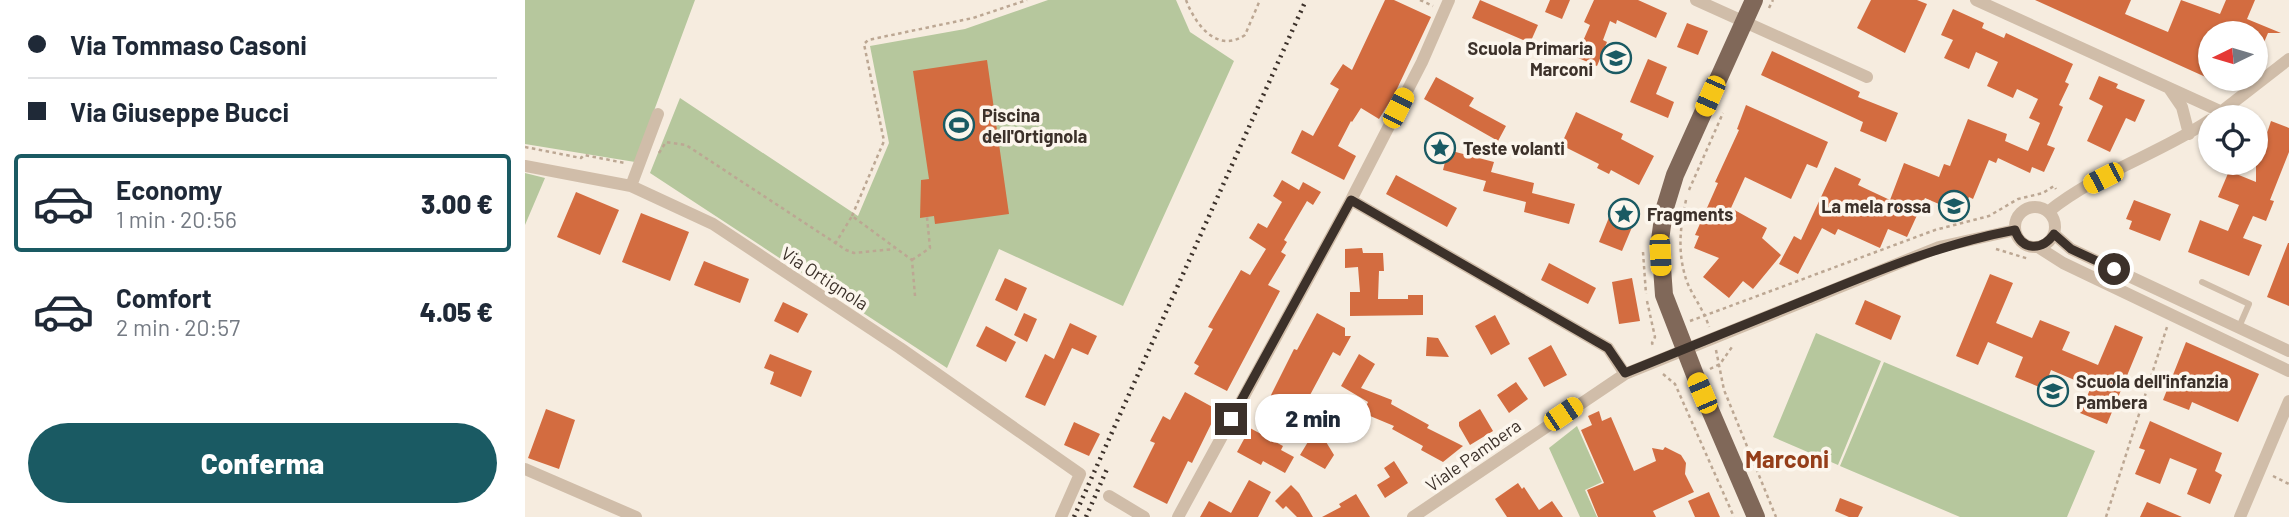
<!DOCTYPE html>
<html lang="it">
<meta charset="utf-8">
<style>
:root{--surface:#fff;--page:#f6f6f7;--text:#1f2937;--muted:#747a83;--line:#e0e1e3;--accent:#1a5a63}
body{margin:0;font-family:Barlow,sans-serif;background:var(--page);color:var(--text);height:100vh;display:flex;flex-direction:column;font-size:26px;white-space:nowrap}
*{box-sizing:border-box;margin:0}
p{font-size:23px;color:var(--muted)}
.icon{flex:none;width:38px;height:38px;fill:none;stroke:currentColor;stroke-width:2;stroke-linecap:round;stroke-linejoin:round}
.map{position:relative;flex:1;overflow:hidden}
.side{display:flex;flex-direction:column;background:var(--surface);width:525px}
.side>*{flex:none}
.banner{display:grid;align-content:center;height:154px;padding:0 28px;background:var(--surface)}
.needle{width:46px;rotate:265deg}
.tools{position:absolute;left:1673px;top:21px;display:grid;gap:14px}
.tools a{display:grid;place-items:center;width:70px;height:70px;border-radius:50%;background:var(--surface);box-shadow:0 2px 5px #0004;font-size:35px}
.end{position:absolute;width:32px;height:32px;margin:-16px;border:9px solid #3c312a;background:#fff;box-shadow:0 0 0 4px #fff}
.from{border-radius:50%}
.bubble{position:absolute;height:49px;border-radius:24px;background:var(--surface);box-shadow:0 2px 5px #0004;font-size:23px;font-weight:800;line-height:49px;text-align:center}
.car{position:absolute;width:21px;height:42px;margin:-21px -10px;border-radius:9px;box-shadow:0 0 5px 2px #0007;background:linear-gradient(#f5c518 24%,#345 0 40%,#f5c518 0 76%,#345 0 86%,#f5c518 0)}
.banner b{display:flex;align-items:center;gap:24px;height:66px;font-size:26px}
.banner b+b{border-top:2px solid var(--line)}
.banner i{width:18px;height:18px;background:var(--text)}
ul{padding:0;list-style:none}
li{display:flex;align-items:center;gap:21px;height:98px;margin:0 14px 10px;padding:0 14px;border:4px solid transparent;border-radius:7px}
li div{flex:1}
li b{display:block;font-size:26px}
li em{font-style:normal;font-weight:800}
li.active{border-color:var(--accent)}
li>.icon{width:63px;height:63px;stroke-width:1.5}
.button{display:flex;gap:14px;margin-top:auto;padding:14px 28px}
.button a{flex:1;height:80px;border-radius:42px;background:var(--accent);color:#fff;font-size:28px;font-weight:800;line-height:80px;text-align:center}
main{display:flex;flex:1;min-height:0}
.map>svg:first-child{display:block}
</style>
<main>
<section class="side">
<div class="banner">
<b><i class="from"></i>Via Tommaso Casoni</b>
<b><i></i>Via Giuseppe Bucci</b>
</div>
<ul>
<li class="active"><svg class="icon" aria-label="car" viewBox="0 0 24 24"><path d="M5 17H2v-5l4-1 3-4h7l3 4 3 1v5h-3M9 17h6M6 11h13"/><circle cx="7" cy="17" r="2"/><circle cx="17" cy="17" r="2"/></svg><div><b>Economy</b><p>1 min · 20:56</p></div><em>3.00 €</em></li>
<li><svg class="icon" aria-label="car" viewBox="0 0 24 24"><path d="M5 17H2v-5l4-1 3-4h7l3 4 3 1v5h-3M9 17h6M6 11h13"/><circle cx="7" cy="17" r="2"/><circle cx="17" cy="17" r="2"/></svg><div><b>Comfort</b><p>2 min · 20:57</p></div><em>4.05 €</em></li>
</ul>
<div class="button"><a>Conferma</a></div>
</section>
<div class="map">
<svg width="1764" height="517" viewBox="0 0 1764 517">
<rect width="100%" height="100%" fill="#f6ecdf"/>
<path fill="#b6c79d" d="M0,0h170l-60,162 -110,-18z
M523,0h128l14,32 44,29 -111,245 -124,-57 -52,119 -297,-195 30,-75 178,118 31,-73 -19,-97 95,-17z
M0,173l20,5 -20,47z
M1291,333l65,28 -43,104 -65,-28z
M1359,362l211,89 -28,66h-107l-120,-51z
M1052,426l25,56 -17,8 12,27h-17l-31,-69z"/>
<path fill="#d36c40" d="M860,0h9l37,17 -36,76 -16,26 -18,-11 -9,14 -1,-1 -13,25 18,10 -12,24 -53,-27 11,-23 11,6 26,-47 -9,-5 13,-20 9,6z
M955,0l58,25 -8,18 -58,-25z
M1025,0h20l-8,19 -17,-7z
M1069,0h44l29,13 -11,25 -39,-18 -1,4 -6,-3 -7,19 4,2 -10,24 -21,-9 14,-32 -6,-3z
M1346,0h46l10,4 -22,49 -48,-25z
M1510,0h96l-6,14 43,18 13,-32 39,14 6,-14h29l-8,19 34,14h-13l-12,28v-28h-46v46z
M1428,9l31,14 -2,5 22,10 2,-5 67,31 -8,18 4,2 -10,21 4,2 -16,38 8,3 -11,24 -12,-5 -2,6 -32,-15 -2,5 -7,-3 -16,39 -4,-2 -7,17 -37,-16 -18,39 -19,-8 -8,19 -42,-19 -3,6 -13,-7 -24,46 -19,-10 15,-28 7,4 34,-73 26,12 -3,6 32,15 14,-37 35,14 5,-13 6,2 18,-47 39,15 -2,7 23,10 12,-28 -11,-5 9,-19 -21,-10 -4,9 -26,-12 11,-24 -22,-10 -7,17 -25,-11 9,-18 -12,-5z
M1162,23l21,8 -10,24 -21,-8z
M1247,51l88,41 -2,5 40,16 -12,29 -26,-11 3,-9 -102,-47z
M1123,59l19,8 -11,27 18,8 -6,16 -38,-16z
M462,60l22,154 -74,10 -1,-8 -14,2 1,-38 8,-1 -16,-108z
M1574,76l19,8 -2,4 29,12 -10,22 -9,-4 -16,34 -23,-11 16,-35 -14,-7z
M911,77l38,21 -5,8 37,20 -8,15 -74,-42z
M1221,105l82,37 -11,26 -10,-4 -16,35 -46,-22 -14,31 36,20 -5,10 19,17 -28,34 -10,-8 -14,17 -26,-21 16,-19 -25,-10 5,-12 -4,-1 23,-52 -3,-1 24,-52 -2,-1z
M1051,112l47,22 -2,5 33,17 -15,29 -28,-15 -2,4 -12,-6 2,-4 -38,-19z
M1746,121l18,7v24l-19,48 4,1 -8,20 -13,-5 -10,22 19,7 -13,31 -61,-24 12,-32 28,11 11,-26 -21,-8 11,-26 27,11v-53l11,4z
M923,150l46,12 -3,10 43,11 -2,10 43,11 -6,20 -45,-12 2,-10 -43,-11 3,-10 -43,-11z
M871,175l61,33 -10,19 -61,-33z
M757,180l17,10 4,-8 18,10 -8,13 -6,-4 -23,39 3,2 -6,10 5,3 -18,30 12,6 -53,100 -33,-17 5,-8 -5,-3 19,-34 -5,-2 33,-57 9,5 16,-26 -17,-11 9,-15 9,5 15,-26 -9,-6z
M51,192l43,18 -19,45 -43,-18z
M1609,200l37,14 -11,27 -31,-12 3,-8 -6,-2z
M1087,210l23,10 -13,31 -23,-9z
M116,213l48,19 -19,49 -48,-19z
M1763,243h1v63l-22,-9z
M837,248l1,5h20l1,18h-5l-1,28h30v-4h15v20l-73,1v-24h10l-2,-25 -13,1v-19z
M179,261l45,18 -9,24 -46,-18z
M1024,263l47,25 -8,16 -47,-24z
M1465,274l23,9 -17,40 36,15 8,-18 30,12 -8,18 36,15 17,-40 28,12 -36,87 -27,-11 11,-26 -40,-17 -7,19 -29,-12 8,-20 -35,-15 -10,23 -22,-9z
M480,278l22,10 -10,23 -22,-11z
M1107,278l8,43 -21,3 -7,-42z
M1340,300l36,16 -10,24 -36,-16z
M258,302l25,12 -10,19 -24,-12z
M499,313l13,6 -10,23 -13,-7z
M792,313l28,15v8h6l-11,20 -7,-4 -39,73 -30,-16 30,-60 3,1z
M970,315l15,29 -19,11 -16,-29z
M545,323l27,13 -9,19 -16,-7 -27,58 -20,-9 20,-43 9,5z
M461,326l30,16 -10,20 -30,-16z
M902,337l11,1 11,19 -23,-1z
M1661,342l73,32 -21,48 -46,-20 -3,8 -26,-10z
M1026,345l16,30 -23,12 -16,-29z
M245,354l42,17 -11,26 -31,-13 4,-12 -10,-4z
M834,354l16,10 -14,24 31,12 -1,4 38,21 -2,3 36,18 -20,16 -22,-12 2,-4 -31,-17 2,-3 -31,-13 5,-11 -27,-16z
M991,382l12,17 -19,14 -12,-18z
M660,392l33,18 -26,53 -4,-2 -21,43 -34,-17 22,-44 -5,-2 13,-25 7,4z
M21,409l29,11 -16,49 -31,-11z
M955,409l13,22 -23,14 -11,-19v-4z
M1074,411l3,10 9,-4 23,54 22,-10 -4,-13 11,2 2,-3 16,8 5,8 -1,11 9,18 -41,19 3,6h-58l-11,-27 17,-7 -23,-53 11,-5 -4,-9z
M1625,421l72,32 -7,18 7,4 -12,29 -23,-10 10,-25 -27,-11 -10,26 -25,-10 10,-24 -6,-2z
M549,422l26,12 -11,22 -25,-11z
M792,427l17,28 -9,14 -25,-14z
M725,428l33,18 -2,4 13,7 -9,16 -22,-12 -2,4 -24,-13z
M869,461l14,22 -23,15 -8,-13 13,-8 -6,-9z
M724,480l22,12 -13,25h-58l9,-16 22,12z
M993,483l4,6 2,-2 15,23 13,-9 11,16h-56l-12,-18z
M766,485l8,8 14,24h-16l-11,-11 -3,3 -8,-8z
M1184,492l11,25h-25l-7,-16z
M831,494l14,23h-48l19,-10 -2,-3z
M1315,498l23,9 -5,10h-9l-14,-6z
M1622,502l35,15h-42z"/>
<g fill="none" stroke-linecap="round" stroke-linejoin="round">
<path stroke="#bca793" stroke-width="2.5" stroke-dasharray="3.5 3.5" stroke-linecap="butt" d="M661,0c9,24 31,54 59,35l15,-35
M895,0l13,6
M1244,8l4,-8
M0,147l56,11 3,-3 41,8
M134,153l7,-11 20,3 160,105 8,3 40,-4
M1164,190l34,-77
M1161,200c-6,28 -9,53 1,82 6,15 17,28 22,45
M327,216l32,-75 -20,-97 4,-4 105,-22 54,-18
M310,244l17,-28 60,44 3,36
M1471,249l33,10
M1118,252l3,42
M387,260l18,-12 -3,-31
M1122,301l8,36 -3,6 2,5
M1165,321l245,-91 54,-14 29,-17 25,-6 11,-7 2,3
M1191,350l8,40 52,127
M1185,369l10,-5 12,-17
M1138,374l12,10 59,133
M1748,476l16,8
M1581,517l61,-190"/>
<path stroke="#d0bda9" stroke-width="6" d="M1677,282l47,22 -10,23"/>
<path stroke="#d0bda9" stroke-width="12" d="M1171,0l171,77
M1451,0l246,112
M1644,88l13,19 7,27
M1692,115l72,-56
M0,166l106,20 82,38 187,124 180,126 -19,43
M106,186l27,-72
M826,200l257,148 17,26
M1490 227a20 20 0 1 1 40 0a20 20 0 1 1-40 0Z
M1523,212c48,-39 111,-58 162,-92
M1529,234l17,15 218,102
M1513,247l25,16 226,108
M0,469l111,48
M584,496l35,21
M653,517l173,-317 71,-138 27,-62
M888,517l212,-143 314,-127 76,-17
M1715,517l49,-116"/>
<path stroke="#806859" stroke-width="18" d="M1229,0l-79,175 -11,36 -4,29 4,55 31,80 61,142"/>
<path stroke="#3c312a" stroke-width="4.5" stroke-dasharray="2 5" stroke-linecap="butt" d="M549,517l232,-517
M561,517l21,-48"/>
</g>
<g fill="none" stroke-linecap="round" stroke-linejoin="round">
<path stroke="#3c312a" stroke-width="9" d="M706,419l120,-219 257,148 17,25c61,-25 122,-49 183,-74 69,-28 133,-55 207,-69 7,21 27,21 39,4l17,15 43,20"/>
</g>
<defs>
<g id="school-ring" transform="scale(1.575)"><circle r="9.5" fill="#fcf6ed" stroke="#1a5a63" stroke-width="1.5"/><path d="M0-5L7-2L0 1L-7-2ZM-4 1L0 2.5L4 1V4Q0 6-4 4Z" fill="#1a5a63"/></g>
<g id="stadium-ring" transform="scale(1.575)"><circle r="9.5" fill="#fcf6ed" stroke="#1a5a63" stroke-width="1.5"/><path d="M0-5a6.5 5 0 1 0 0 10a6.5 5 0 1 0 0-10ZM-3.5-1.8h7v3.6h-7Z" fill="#1a5a63"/></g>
<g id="sight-ring" transform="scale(1.575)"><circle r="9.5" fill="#fcf6ed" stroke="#1a5a63" stroke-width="1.5"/><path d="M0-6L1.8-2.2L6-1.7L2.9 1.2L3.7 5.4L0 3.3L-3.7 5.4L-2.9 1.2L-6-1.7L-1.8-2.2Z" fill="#1a5a63"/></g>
</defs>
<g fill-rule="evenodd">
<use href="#school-ring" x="1091" y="58"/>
<use href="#stadium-ring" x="434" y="125"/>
<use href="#sight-ring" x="915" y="148"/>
<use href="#school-ring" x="1429" y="206"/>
<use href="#sight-ring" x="1099" y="214"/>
<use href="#school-ring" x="1528" y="391"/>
</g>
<g text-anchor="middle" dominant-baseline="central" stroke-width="7" stroke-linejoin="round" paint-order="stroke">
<g font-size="18" font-weight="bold" fill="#3c312a" stroke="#fcf6ed" text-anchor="start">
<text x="1068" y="48" text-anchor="end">Scuola Primaria<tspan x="1068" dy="21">Marconi</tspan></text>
<text x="457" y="115">Piscina<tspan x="457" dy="21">dell'Ortignola</tspan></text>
<text x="938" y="148">Teste volanti</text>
<text x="1406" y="206" text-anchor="end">La mela rossa</text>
<text x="1122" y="214">Fragments</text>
<text x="1551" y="381">Scuola dell'infanzia<tspan x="1551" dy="21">Pambera</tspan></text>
</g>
<g font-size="18" fill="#3c312a" stroke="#fcf6ed">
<text transform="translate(300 278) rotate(33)">Via Ortignola</text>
<text transform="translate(948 455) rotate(-35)">Viale Pambera</text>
</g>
<g font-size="24" font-weight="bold" fill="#953e19" stroke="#fcf6ed">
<text x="1262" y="458">Marconi</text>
</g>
</g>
</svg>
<div class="tools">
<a><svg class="needle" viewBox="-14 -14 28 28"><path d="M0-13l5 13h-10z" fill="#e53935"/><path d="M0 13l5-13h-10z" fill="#747a83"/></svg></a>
<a><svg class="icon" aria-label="locate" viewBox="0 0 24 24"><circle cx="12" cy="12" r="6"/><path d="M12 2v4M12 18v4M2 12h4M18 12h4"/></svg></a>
</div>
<i class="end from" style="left:1589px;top:269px"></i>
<i class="end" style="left:706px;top:419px"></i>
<div class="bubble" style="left:730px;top:394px;width:116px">2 min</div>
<i class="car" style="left:1185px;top:96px;rotate:204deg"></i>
<i class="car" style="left:873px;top:108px;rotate:27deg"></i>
<i class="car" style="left:1578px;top:178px;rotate:243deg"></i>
<i class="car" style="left:1135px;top:255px;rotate:177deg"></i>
<i class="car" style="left:1177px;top:393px;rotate:337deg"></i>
<i class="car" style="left:1038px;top:414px;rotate:56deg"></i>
</div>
</main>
